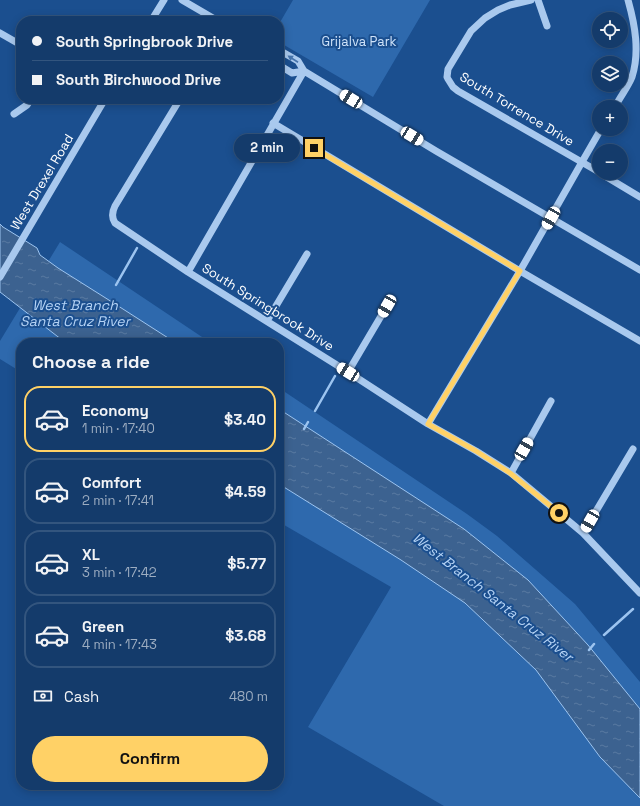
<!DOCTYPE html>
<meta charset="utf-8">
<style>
:root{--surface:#143b6b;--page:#1d4271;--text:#f1f3f6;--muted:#9dadc1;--line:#33557e;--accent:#ffd166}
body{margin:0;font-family:"Space Grotesk",sans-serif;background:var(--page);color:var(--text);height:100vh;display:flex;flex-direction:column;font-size:15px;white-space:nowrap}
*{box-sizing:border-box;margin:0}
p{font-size:13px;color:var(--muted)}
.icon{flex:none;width:22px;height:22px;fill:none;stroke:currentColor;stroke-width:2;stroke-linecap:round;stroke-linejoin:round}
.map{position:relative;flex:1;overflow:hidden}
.side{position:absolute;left:16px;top:338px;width:268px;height:452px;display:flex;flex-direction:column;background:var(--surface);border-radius:16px;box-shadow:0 2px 10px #0003,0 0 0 1px var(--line)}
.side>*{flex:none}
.guide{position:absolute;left:16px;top:16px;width:268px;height:88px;border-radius:16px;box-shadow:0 2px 10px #0003,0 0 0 1px var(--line);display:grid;align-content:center;height:88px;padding:0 16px;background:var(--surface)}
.controls{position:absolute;left:592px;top:12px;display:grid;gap:8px}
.controls a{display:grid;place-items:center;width:36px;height:36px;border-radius:50%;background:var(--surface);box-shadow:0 2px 10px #0003,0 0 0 1px var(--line);font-size:20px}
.end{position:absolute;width:18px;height:18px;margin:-9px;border:5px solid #ffd166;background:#111;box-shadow:0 0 0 2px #111}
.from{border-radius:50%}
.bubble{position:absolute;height:28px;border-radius:14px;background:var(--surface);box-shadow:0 2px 10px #0003,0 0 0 1px var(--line);font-size:13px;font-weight:700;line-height:28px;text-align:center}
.car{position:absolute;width:12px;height:24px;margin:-12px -6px;border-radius:5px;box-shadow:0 0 3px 1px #0007;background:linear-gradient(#fff 24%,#345 0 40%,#fff 0 76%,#345 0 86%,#fff 0)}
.guide b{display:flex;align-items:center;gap:14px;height:38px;font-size:15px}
.guide b+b{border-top:1px solid var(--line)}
.guide i{width:10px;height:10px;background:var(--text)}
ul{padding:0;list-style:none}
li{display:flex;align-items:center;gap:12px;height:66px;margin:0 8px 6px;padding:0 8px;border:2px solid var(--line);border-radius:16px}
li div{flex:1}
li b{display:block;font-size:15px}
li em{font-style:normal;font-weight:700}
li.active{border-color:var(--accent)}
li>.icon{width:36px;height:36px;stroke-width:1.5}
h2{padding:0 16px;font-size:18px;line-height:48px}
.pay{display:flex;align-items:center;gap:10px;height:44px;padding:0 16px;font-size:15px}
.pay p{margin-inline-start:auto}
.primary-button{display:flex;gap:8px;margin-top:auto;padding:8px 16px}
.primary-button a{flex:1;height:46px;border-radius:24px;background:var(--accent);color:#111;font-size:16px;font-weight:700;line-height:46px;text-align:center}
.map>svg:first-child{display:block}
</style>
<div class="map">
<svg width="640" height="806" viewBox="0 0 640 806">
<defs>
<pattern id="water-ripples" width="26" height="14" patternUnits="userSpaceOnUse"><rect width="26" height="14" fill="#3c6290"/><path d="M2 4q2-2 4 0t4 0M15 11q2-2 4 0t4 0" fill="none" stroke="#597aa1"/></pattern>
</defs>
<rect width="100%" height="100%" fill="#1b4f8f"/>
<path fill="#2e69ad" d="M293,0h137l-57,97 -94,-55v-18z
M60,242l151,101h-190v29l-21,-13v-18z
M279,388l188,126 30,22 78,68 65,78v124h-196l-136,-79 83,-140 -112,-65z"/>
<path fill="url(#water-ripples)" stroke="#9cc4f0" d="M0,224l3,3 34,21 3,7 18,13 54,34 64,41h-110l-66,-51z
M279,409l185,120 64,51 60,65 52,64v89l-40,-41 -64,-87 -71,-67 -64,-43 -122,-76z"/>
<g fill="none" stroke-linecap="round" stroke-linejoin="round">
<path stroke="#9cc4f0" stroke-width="2.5" d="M116,285l21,-37
M315,411l20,-35
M304,429l4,-7
M604,635l29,-26
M589,650l5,-6"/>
<path stroke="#a9c9ee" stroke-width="7" d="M182,0l36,21
M531,0l-21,5 -12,5 -13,8 -14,13 -23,38 -1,8 1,2 5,8 5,4 141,81
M538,0l9,26
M151,21l13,-21
M0,33l21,12
M279,50l19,11 6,10 -12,2 -13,-8
M180,99l-65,107c-3,6 -4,11 0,17l73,49 160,100 80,52 48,27 35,22 72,60 57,60
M615,107c5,-10 13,-20 17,-30 8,-25 3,-52 -4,-77
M14,114l13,-9 4,-6
M273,123l247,148 120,70
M600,173l40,24
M188,272l116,-201 132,80 204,119
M0,277l105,-178
M267,321l40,-67
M348,372l39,-66
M428,424l92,-153 62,-109 19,-33
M511,473l40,-72
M583,533l50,-84"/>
</g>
<defs><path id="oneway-solid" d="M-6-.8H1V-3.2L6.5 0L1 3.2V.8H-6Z"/></defs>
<use fill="#4674ac" href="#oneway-solid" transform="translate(293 59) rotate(-147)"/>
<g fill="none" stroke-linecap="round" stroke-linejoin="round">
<path stroke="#ffd166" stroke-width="5" d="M314,148l206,123 -92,153 48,27 34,22 49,40"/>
</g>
<g text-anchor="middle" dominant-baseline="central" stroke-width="4" stroke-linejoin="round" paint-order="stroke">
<g font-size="13" fill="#cfe3fa" stroke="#1b4f8f">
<text x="359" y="41">Grijalva Park</text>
</g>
<g font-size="13" fill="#fff" stroke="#1b4f8f">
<text transform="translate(517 109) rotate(31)">South Torrence Drive</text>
<text transform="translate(42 182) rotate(-59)">West Drexel Road</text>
<text transform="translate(268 307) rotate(32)">South Springbrook Drive</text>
</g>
<g font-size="14" font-style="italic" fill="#b5d3f5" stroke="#1b4f8f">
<text x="75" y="305">West Branch<tspan x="75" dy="16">Santa Cruz River</tspan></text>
<text transform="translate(493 597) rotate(38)">West Branch Santa Cruz River</text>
</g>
</g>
</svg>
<div class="controls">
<a><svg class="icon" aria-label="locate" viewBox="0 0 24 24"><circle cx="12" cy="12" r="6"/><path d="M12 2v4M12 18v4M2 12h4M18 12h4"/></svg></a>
<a><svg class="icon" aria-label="layers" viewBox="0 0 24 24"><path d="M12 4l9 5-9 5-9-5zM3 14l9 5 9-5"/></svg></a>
<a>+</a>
<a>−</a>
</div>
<i class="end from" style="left:559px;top:513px"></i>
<i class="end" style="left:314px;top:148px"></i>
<div class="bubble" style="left:234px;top:134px;width:66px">2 min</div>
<i class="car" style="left:351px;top:99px;rotate:301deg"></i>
<i class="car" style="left:412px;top:136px;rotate:121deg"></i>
<i class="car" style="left:551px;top:218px;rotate:210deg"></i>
<i class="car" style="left:387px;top:306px;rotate:210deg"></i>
<i class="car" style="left:348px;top:372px;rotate:302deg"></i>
<i class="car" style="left:524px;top:449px;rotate:30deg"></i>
<i class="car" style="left:590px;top:521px;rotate:210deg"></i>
<div class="guide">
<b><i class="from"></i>South Springbrook Drive</b>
<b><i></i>South Birchwood Drive</b>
</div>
<section class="side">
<h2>Choose a ride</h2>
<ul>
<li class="active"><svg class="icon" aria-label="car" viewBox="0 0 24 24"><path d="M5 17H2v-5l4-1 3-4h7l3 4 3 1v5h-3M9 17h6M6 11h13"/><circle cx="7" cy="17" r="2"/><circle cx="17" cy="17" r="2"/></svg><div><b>Economy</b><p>1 min · 17:40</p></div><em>$3.40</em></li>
<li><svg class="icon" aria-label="car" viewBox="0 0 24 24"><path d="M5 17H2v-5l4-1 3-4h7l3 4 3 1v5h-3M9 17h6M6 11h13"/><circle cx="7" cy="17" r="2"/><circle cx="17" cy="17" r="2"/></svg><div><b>Comfort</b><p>2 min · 17:41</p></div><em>$4.59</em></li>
<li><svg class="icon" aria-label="car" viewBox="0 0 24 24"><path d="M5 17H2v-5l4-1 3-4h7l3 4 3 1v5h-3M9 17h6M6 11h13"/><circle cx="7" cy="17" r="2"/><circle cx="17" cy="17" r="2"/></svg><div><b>XL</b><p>3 min · 17:42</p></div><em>$5.77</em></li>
<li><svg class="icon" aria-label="car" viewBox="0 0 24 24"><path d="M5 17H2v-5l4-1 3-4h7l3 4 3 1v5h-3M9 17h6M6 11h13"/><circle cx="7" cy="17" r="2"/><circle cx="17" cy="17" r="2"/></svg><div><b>Green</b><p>4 min · 17:43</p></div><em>$3.68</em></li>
</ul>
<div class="pay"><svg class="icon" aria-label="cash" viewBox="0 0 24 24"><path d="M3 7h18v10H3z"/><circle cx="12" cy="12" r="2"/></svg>Cash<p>480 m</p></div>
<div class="primary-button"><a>Confirm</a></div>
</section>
</div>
